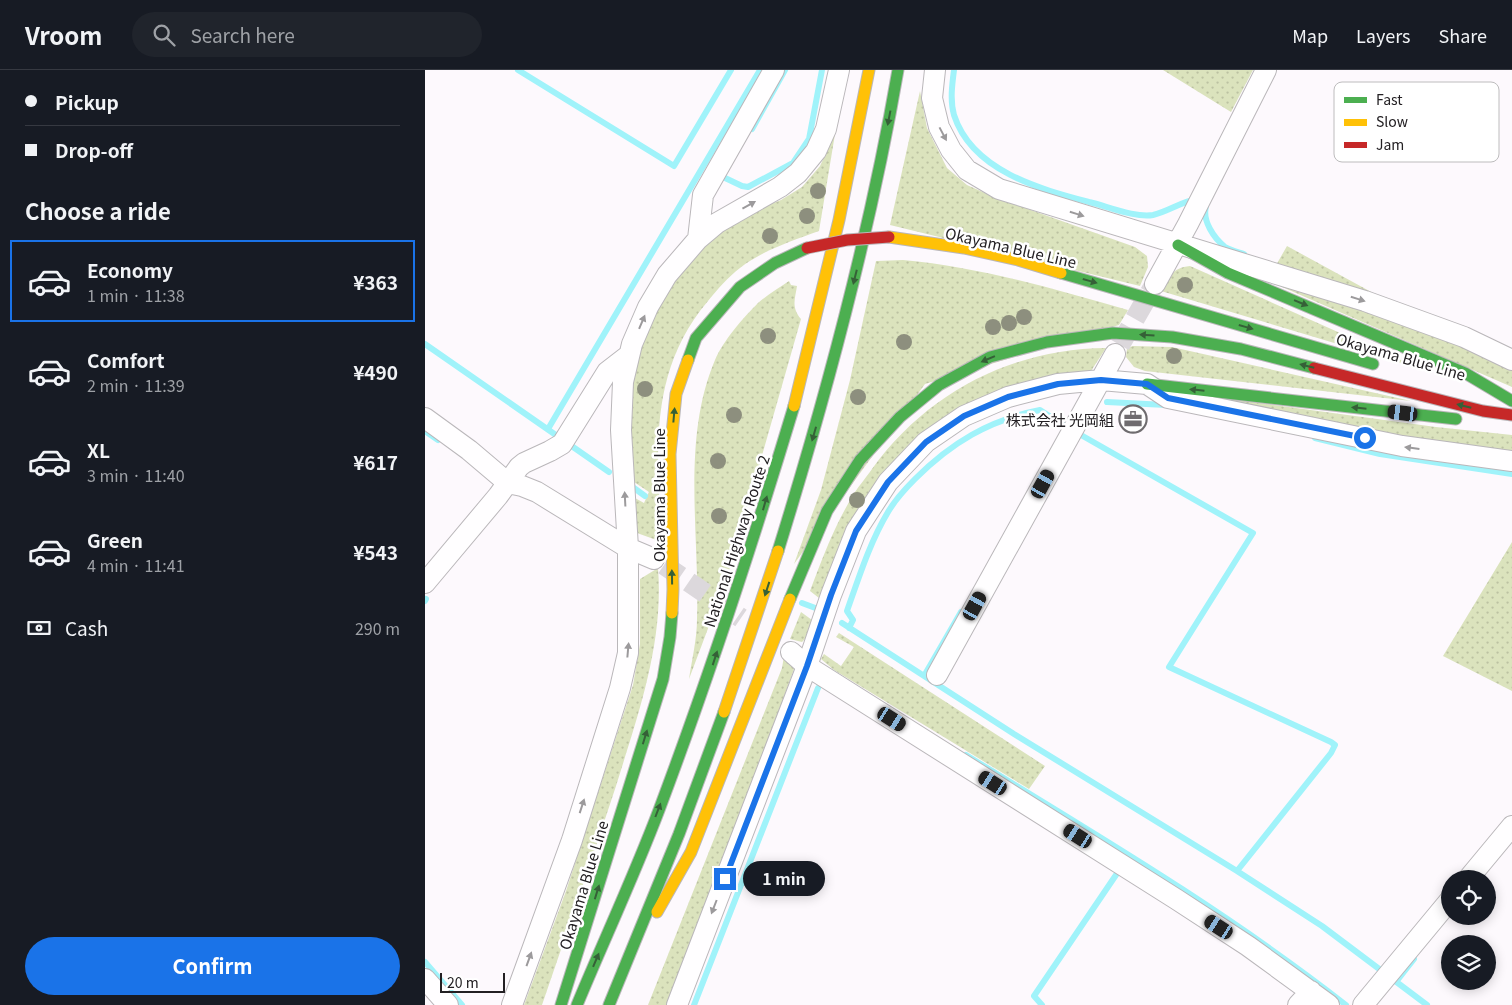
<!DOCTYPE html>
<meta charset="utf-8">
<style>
:root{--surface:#171b24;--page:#20242c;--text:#f1f3f6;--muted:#9ea1a6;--line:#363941;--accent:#1a73e8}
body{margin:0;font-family:Georgia,"Noto Sans JP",serif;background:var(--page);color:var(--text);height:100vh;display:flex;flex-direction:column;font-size:19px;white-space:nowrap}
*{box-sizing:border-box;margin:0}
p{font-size:16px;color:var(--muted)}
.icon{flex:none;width:28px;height:28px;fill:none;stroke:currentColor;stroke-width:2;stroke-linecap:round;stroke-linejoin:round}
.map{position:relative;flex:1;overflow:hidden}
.details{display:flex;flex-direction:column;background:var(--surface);width:425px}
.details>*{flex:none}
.hud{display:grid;align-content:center;height:110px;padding:0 25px;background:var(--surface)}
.tools{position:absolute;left:1016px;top:800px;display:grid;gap:10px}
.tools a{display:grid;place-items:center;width:55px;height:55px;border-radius:50%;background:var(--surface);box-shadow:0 2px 12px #0003;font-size:25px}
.scale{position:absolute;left:15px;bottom:12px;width:65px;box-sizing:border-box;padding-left:5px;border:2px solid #232023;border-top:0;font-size:14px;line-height:18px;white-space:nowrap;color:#232023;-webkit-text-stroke:4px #fff;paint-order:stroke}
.end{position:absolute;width:22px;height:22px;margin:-11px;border:6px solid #1a73e8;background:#fff;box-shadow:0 0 0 2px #fff}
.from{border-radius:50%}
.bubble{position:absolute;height:35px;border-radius:18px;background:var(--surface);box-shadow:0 2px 12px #0003;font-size:16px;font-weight:700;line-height:35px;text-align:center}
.car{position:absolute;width:15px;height:30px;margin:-15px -8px;border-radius:6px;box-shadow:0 0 4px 1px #0007;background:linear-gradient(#222 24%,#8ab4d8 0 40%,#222 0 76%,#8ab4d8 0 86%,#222 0)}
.hud b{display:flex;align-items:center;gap:18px;height:48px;font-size:19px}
.hud b+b{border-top:1px solid var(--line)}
.hud i{width:12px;height:12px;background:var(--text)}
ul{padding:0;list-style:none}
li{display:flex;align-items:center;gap:15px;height:82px;margin:0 10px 8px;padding:0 15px;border:2px solid transparent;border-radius:0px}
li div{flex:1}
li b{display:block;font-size:19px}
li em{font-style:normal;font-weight:700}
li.active{border-color:var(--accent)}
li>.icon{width:45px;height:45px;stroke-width:1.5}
h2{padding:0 25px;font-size:22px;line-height:60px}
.pay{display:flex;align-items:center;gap:12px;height:55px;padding:0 25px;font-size:19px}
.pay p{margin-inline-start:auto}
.primary-button{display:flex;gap:10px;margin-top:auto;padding:10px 25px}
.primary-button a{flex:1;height:58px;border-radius:30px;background:var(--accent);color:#fff;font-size:20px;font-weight:700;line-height:58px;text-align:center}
header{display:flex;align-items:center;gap:30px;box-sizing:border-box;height:70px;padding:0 25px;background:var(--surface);border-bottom:1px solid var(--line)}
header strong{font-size:24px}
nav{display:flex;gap:28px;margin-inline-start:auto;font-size:18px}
.search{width:350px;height:45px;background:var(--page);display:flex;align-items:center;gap:12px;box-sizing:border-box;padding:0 18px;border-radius:28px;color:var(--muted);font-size:19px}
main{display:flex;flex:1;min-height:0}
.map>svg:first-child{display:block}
</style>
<header>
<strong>Vroom</strong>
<div class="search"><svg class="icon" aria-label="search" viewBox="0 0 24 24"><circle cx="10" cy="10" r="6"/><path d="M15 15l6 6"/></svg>Search here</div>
<nav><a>Map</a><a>Layers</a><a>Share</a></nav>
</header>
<main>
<section class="details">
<div class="hud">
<b><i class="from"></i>Pickup</b>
<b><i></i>Drop-off</b>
</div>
<h2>Choose a ride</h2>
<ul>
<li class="active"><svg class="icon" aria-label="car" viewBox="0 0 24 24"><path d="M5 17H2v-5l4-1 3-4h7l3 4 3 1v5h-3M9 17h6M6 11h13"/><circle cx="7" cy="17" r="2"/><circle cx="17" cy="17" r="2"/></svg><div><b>Economy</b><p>1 min · 11:38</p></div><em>¥363</em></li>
<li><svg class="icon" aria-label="car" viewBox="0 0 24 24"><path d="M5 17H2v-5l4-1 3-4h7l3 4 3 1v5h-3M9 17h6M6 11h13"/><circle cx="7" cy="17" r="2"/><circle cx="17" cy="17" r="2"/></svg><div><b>Comfort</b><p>2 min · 11:39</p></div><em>¥490</em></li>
<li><svg class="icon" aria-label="car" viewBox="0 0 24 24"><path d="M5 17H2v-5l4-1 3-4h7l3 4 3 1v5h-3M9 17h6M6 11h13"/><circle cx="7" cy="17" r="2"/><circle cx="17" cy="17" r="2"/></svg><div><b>XL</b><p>3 min · 11:40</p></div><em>¥617</em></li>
<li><svg class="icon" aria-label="car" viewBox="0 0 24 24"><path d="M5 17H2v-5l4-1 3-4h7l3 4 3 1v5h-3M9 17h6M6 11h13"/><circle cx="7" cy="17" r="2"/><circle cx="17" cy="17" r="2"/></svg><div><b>Green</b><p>4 min · 11:41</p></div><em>¥543</em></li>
</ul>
<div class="pay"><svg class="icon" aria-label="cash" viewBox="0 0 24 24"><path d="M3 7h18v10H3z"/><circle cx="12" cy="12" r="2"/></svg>Cash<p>290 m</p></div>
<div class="primary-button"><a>Confirm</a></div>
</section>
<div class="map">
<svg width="1087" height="935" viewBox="0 0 1087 935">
<defs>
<pattern id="grass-dots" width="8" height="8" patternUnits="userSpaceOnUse" patternTransform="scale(1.25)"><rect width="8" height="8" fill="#dbe3bd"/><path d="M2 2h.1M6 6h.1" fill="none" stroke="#bcc2a2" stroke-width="1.8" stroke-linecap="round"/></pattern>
</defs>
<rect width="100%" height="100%" fill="#fdf9fd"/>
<path fill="url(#grass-dots)" d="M738,0h90l-22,42z
M495,21l7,37 20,40 20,17 27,12 141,50 12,9 1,11 -8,19 -250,-61z
M410,64l-16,97c-27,10 -56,19 -79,37 -12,9 -23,22 -32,33 -61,72 -51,154 -46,241l-25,-9 -2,-35 9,5 5,-11 -15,-10 -5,-71 3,-38 10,-33 15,-36 41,-53 27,-24 28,-16 28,-11 21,-13 18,-21z
M862,176l119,65 -131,-44z
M478,190c77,7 151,29 225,50l-9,15 -194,59 -131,180 27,-74 29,-110 26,-119z
M765,196l231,103 -260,-78c8,-14 11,-23 29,-25z
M809,196l221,74 57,30v17z
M364,211l2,4 6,1c-2,13 -6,21 4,33l-74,259 -38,101c3,-20 8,-40 8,-60 3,-84 -16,-179 18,-259 8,-19 28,-42 43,-57 9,-8 21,-15 31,-22z
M708,276l39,1 239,54 -266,-30 -11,-4 -8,-10 1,-9z
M681,278l-15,23 -181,74 -32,34 -27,44 -32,75 -9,-7c12,-32 24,-64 42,-94 5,-9 13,-18 20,-28 55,-76 139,-120 234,-121z
M760,323l251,34 76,8v19l-110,-13z
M1087,472v149l-69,-35z
M233,498c6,75 -20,147 -42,218 -24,73 -49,146 -74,219h-18l42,-114 67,-206 7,-41v-65z
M376,542l11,8 -6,18 -4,4 -12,-3z
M414,563l206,133 -16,23 -195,-119 -13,-11 3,-5 17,12 13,-19 -18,-10z
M359,586l8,8 2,5 -64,177 -64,159h-18l134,-337z"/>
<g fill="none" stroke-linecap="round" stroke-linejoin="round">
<path stroke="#a0f3fa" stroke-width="6" d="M93,0l156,96 57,-96
M529,0c-2,15 -4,31 0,45 18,56 86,74 135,87 18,4 46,16 64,13 14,-3 28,-13 43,-16
M327,59l33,-59
M298,107l19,9 6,1 45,-24 16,-24 13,-69
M781,136c-4,15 8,32 19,41 5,3 13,5 19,7
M0,274l184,128
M682,332l59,3
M123,359l212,-359
M0,361l13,9
M656,365l172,98 -84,134 162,75 4,3 -4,8 -94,118
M890,368l65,16 132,20
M209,418l11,8
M0,531l1,-2
M377,533l16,6
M417,553l172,111 223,137 85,55 105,79
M424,558l4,-8 -6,-9c12,-34 23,-69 41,-99 7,-12 17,-23 27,-33 36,-36 74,-59 125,-69l28,18
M499,606l37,-64
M541,685c129,79 260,156 380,250
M0,892l37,43
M971,912l18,-23
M269,935l124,-317
M617,935l-8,-9 84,-124"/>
<path stroke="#dcd8dc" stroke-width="20" stroke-dasharray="20 10" stroke-linecap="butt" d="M695,275l33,-58
M239,495l77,53"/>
<g stroke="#bab7ba" stroke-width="22">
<path id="street" d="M510,0l-3,28 7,29 12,23 16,20 32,19 366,112 99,36 48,23
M273,169l5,-44 71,-125
M730,214l33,-60 78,-154
M0,348l44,32 39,33 14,3 15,6 91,56 26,11
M0,513l73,-87 21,-29 5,-4 26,-12 12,-7 45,-72 22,-17
M366,582l16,14 369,233 72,47 81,59
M512,605l178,-321
M1043,809l44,-53
M0,909l23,26
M87,935l60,-165 48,-152 8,-35v-105l-7,-118 2,-48 9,-38 16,-37 19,-32 31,-36 19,-16 63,-36 18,-14 18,-22 10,-22 13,-59
M252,935l130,-339 24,-71 25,-64 32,-49 38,-40 38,-26 44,-19 50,-13 43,-4 46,4 21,14 234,48 110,15
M873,935l13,-14
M938,935l87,-105"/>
</g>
<g stroke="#bab7ba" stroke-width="13">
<path id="fast" d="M753,175l50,28 237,100 47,28
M636,203l312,91
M263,290l8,-22 44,-51 35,-24 32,-15
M722,314l309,35
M353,481c49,-158 92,-318 120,-481
M365,529l37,-88 33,-51 40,-43 39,-32 51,-28 57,-15 66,-9 59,4 69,12 73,19
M136,935l102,-326 7,-42 2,-24
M152,935c27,-65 57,-129 82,-195 50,-133 94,-268 135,-404
M184,935l70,-171 45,-122"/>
</g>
<g stroke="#bab7ba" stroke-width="13">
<path id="slow" d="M464,167l75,11 54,12 43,13
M369,336l45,-186 30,-150
M247,543l1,-24 -3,-135 6,-60 12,-34
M299,642l54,-161
M232,842l34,-60 99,-253"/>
</g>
<g stroke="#bab7ba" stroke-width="13">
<path id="jam" d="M889,298l169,43 29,4"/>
</g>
<use href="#street" stroke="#fffeff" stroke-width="20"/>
<use href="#fast" stroke="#4caf50" stroke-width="11"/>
<use href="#slow" stroke="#ffc107" stroke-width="11"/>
<use href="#jam" stroke="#c62828" stroke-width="11"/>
<g stroke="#bab7ba" stroke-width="13" stroke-linecap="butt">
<path id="jam-bridge" d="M382,178l40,-8 42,-3"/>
</g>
<use href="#jam-bridge" stroke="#c62828" stroke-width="11"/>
</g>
<g fill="#8d8f7e">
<circle cx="393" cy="121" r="8"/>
<circle cx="382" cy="146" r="8"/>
<circle cx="345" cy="166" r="8"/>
<circle cx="760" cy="215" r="8"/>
<circle cx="599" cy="247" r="8"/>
<circle cx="584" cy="253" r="8"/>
<circle cx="568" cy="257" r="8"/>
<circle cx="343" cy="266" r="8"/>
<circle cx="479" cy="272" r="8"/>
<circle cx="749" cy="286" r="8"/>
<circle cx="220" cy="319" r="8"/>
<circle cx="433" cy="327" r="8"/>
<circle cx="309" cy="345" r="8"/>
<circle cx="293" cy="391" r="8"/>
<circle cx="432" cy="430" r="8"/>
<circle cx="294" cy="446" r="8"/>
</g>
<defs><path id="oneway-solid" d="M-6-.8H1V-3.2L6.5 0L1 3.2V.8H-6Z" transform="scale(1.25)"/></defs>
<g fill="#356037">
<use href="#oneway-solid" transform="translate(464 48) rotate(101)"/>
<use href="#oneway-solid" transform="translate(430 207) rotate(104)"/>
<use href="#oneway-solid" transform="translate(665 211) rotate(16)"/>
<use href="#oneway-solid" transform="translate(876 233) rotate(22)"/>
<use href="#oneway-solid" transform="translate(821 257) rotate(16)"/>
<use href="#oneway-solid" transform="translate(722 265) rotate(-176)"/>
<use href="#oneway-solid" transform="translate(563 289) rotate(157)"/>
<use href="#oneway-solid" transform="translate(882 296) rotate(-166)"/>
<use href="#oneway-solid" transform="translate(772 320) rotate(-174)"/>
<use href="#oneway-solid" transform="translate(1039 336) rotate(-166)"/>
<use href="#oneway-solid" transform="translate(934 338) rotate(-174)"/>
<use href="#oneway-solid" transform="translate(249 345) rotate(-85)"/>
<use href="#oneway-solid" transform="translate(389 364) rotate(106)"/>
<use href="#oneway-solid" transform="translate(340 433) rotate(-74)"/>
<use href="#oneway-solid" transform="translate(247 507) rotate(-91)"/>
<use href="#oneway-solid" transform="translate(342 519) rotate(108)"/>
<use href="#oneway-solid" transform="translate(290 588) rotate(-72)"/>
<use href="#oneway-solid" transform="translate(220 667) rotate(-73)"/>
<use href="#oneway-solid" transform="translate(233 740) rotate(-69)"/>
<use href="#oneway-solid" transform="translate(172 822) rotate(-73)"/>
<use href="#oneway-solid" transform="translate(171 890) rotate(-67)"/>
</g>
<g fill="#9c9a9c">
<use href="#oneway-solid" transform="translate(518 64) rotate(62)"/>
<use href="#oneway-solid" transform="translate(324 135) rotate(-29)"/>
<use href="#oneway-solid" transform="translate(652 144) rotate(17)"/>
<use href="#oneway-solid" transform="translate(933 229) rotate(17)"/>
<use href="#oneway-solid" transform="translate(217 252) rotate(-67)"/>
<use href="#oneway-solid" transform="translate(987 378) rotate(-173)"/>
<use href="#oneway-solid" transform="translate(200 429) rotate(-93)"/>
<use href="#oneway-solid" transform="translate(203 580) rotate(-85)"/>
<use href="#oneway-solid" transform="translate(157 736) rotate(-72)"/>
<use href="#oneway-solid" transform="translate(289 837) rotate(111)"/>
<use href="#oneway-solid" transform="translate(104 889) rotate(-70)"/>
</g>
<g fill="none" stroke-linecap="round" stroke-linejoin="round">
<path stroke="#1a73e8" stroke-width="6" d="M300,809l82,-213 24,-71 25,-64 32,-49 38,-40 38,-26 44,-19 50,-13 43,-4 46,4 21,14 197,40"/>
</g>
<defs>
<g id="office-ring" transform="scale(1.4375)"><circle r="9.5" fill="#fff" stroke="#6f6c6f" stroke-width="1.5"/><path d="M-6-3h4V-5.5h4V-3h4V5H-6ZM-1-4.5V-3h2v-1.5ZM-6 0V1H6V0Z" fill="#6f6c6f"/></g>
</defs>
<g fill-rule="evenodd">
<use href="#office-ring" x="708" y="349"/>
</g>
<g text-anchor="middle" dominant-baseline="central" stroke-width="5" stroke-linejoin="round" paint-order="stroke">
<g font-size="15" fill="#232023" stroke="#fff">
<text transform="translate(586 177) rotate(13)">Okayama Blue Line</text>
<text transform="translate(976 286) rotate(16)">Okayama Blue Line</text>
<text transform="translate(233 425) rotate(-90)">Okayama Blue Line</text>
<text transform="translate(311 471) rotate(-72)">National Highway Route 2</text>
<text transform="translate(158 815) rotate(-73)">Okayama Blue Line</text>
</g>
<g font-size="15" fill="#232023" stroke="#fff" text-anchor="end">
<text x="689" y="349">株式会社 光岡組</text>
</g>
</g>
<rect x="909" y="12" width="165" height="80" rx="8" fill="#fff" stroke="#bdbcbd" stroke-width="1"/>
<rect x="919" y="27" width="23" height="6" fill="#4caf50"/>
<rect x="919" y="49" width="23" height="7" fill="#ffc107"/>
<rect x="919" y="72" width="23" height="6" fill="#c62828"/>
<g font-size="14" fill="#232023">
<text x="951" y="35">Fast</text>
<text x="951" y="57">Slow</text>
<text x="951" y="80">Jam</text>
</g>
</svg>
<div class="tools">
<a><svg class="icon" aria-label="locate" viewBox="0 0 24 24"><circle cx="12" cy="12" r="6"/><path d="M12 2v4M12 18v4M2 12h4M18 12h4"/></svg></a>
<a><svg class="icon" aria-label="layers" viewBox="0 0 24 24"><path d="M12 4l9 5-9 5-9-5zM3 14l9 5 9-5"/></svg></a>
</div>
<div class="scale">20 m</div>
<i class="end from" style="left:940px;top:368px"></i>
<i class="end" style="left:300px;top:809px"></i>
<div class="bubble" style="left:318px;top:791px;width:82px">1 min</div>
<i class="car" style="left:978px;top:343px;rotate:277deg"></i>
<i class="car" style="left:618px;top:414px;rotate:29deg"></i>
<i class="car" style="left:550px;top:536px;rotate:29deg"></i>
<i class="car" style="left:467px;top:649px;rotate:122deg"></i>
<i class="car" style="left:568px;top:713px;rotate:302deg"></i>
<i class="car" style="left:653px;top:766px;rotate:302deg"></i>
<i class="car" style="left:794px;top:857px;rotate:303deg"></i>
</div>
</main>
